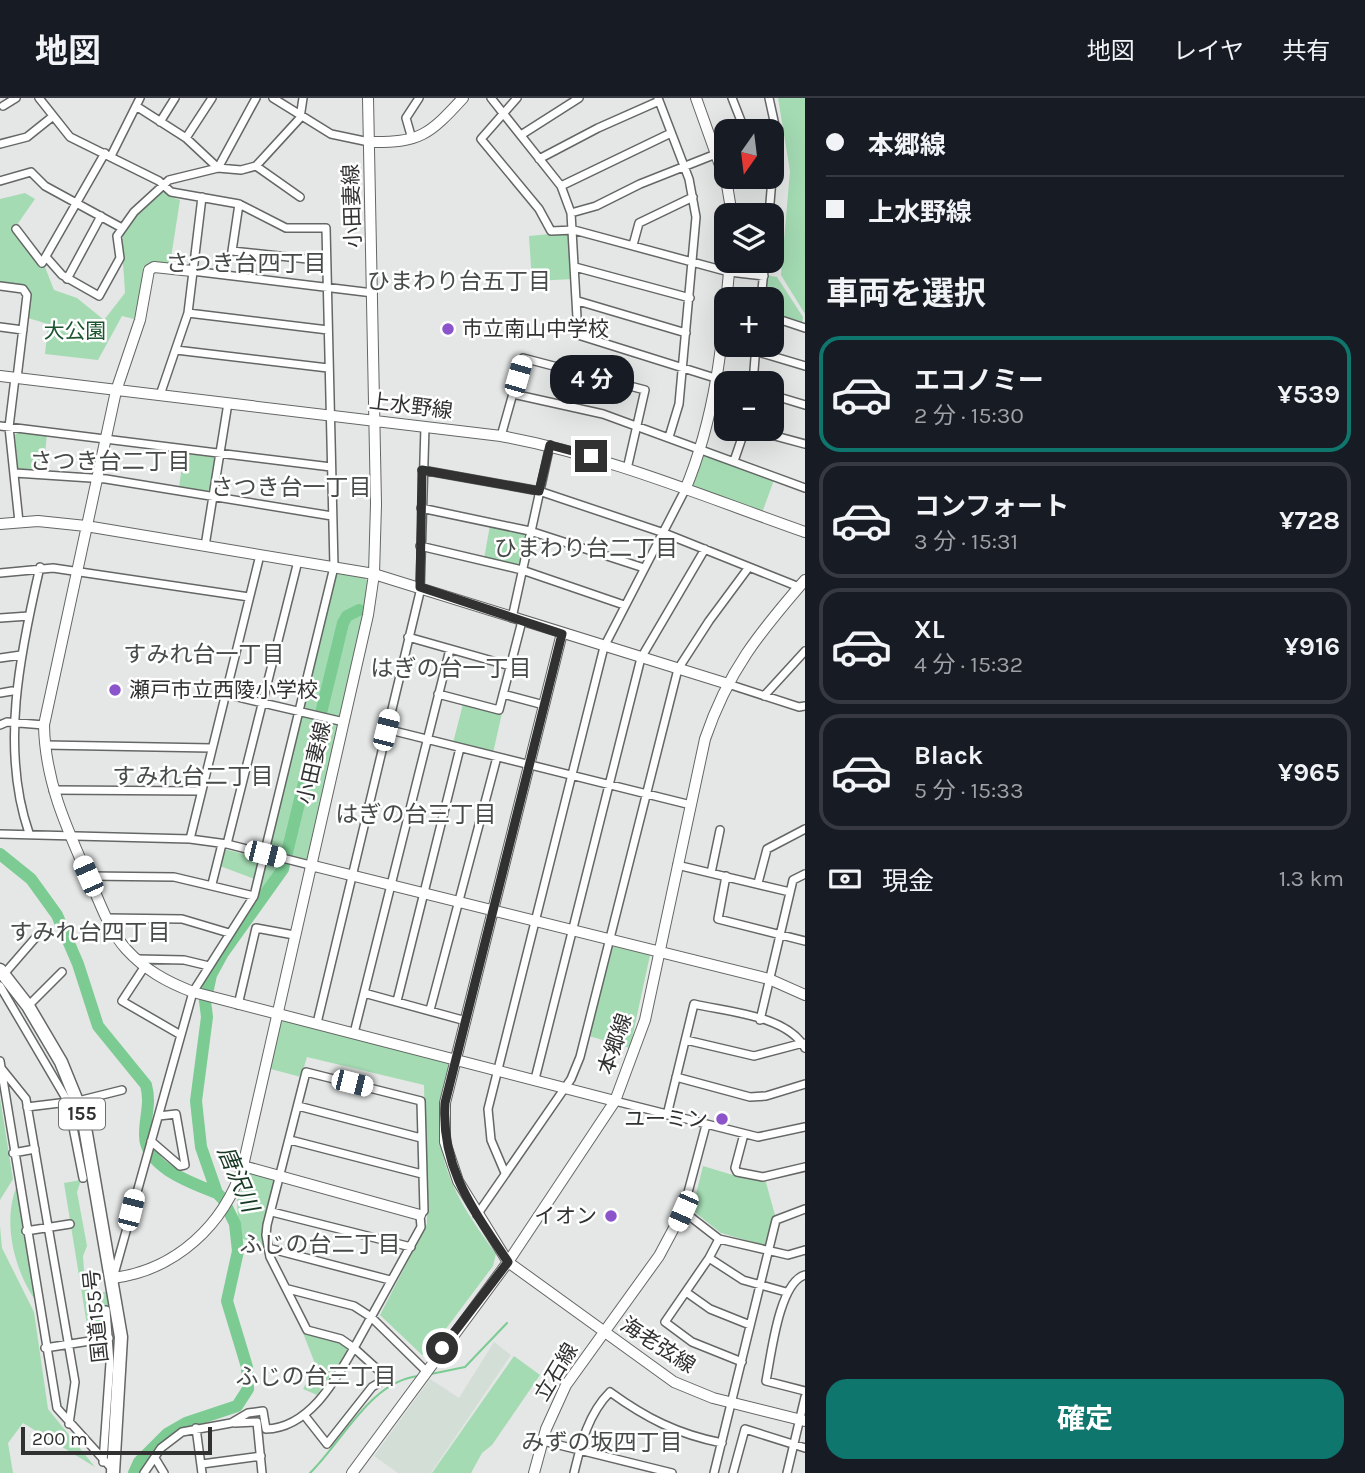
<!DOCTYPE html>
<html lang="ja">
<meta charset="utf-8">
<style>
:root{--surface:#171b24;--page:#242831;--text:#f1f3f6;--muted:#9ea1a6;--line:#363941;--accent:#0f766e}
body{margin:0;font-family:Karla,"Noto Sans JP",sans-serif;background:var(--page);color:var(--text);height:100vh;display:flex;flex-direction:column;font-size:26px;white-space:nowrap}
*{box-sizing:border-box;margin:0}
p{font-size:23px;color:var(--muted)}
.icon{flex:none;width:38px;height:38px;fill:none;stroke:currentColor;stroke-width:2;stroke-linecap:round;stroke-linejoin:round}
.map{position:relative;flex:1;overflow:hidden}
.details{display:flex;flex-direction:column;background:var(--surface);width:560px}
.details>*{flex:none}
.top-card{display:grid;align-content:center;height:154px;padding:0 21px;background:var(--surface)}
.needle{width:46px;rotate:194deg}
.tools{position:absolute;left:714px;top:21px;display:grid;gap:14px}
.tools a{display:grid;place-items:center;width:70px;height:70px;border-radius:14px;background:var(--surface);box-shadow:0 7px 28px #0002;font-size:35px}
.scale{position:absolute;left:21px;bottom:18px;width:191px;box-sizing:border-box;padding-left:7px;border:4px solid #303130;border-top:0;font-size:19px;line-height:24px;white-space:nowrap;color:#303130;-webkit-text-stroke:5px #fff;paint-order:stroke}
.end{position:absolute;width:32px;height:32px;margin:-16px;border:9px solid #303130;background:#fff;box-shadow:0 0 0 4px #fff}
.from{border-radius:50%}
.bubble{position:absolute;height:49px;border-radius:21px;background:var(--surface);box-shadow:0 7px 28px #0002;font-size:23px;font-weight:700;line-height:49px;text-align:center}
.car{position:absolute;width:21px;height:42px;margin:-21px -10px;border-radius:9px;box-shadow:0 0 5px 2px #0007;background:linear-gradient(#fff 24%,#345 0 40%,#fff 0 76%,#345 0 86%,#fff 0)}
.top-card b{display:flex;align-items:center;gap:24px;height:66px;font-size:26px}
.top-card b+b{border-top:2px solid var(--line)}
.top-card i{width:18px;height:18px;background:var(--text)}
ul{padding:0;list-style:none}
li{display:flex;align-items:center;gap:21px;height:116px;margin:0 14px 10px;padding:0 7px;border:4px solid var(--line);border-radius:21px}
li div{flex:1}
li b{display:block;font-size:26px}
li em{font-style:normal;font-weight:700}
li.active{border-color:var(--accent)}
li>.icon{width:63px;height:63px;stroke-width:1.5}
h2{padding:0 21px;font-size:32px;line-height:84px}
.pay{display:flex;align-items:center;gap:18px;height:77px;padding:0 21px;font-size:26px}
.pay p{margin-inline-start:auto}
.action{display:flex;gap:14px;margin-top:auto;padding:14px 21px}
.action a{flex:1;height:80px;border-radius:21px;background:var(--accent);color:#fff;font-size:28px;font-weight:700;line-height:80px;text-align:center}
header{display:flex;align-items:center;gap:42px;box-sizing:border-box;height:98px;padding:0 35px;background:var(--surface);border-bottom:2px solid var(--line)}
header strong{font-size:33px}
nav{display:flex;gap:38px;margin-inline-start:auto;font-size:24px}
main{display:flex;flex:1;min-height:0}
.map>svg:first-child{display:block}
</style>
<header>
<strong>地図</strong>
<nav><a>地図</a><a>レイヤ</a><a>共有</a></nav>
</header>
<main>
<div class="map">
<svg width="805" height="1375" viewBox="0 0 805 1375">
<rect width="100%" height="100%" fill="#e4e7e5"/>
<path fill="#d3ded6" d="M494,1244l17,13 -80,118h-33l-24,-17 56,-77 29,19z"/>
<path fill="#a4dbb3" d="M778,0h27v216l-24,-39 9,-104z
M164,93l7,6 9,3 -10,64 -19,-2 -8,5 -2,31 -7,21 -12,-3 -24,44 -53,-6 3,-30 -20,-6 3,-24 -5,-8 -26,-3v-84l25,-6 10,6 -21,30 31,38 9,23 23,8 27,22 21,-27c-3,-64 -14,-59 39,-102z
M571,134l3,47 -42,2 -3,-45z
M766,177l11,2 26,40 -1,7 -30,-9v-16h-9z
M19,333l28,3 -4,38 -25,-1 -3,-36z
M184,354l32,3 -6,34 -3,2 -28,-4z
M705,356l69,26 -12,33 -67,-24 -3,-5 10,-29z
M490,427l37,9 -7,33 -36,-8z
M338,474l26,5 4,5 -1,14 -59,263 -4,2 -20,-4 -4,16 -19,27 -5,-2 4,-17 -40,-15 3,-17 43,10 69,-285z
M463,606l39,9 -9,40 -40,-10z
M612,848l38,9 -20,93 -41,-12z
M284,923l162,40 4,6c-3,18 -7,36 -9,54 -5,50 27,94 55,133l-3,12 -66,88 -5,1 -42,-40 47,-91 -3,-139 -117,-28 -6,20 -34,-9 10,-44z
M0,1000l13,81 -13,21z
M703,1068l33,10 29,3 10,36 -8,31 -46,-13 -29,-23z
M248,1075l29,5 -15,57 2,13 -25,-11 -2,-37z
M20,1081l5,55 -6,1h6l16,73c-28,-35 -41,-91 -21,-129z
M81,1082l-4,12 10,54 -4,10 2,29 10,8 17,-2 3,17 -11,1 2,14 -19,2 -23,-142z
M0,1128l2,22 32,64 14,97 47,58 -72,-44 -15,20 5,30h-13z
M303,1235l37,10 9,6 -32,46 -14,-6 13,-23z
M514,1258l26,19 -48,70 -10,8 -11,20h-39z"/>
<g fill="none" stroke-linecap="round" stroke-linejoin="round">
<path stroke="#7bcb93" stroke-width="2" d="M431,1276l34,-7 42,-44
M310,1375c33,-32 60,-92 109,-97"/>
<path stroke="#7bcb93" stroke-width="12" d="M0,756l31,25 26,36 21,49 20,62 48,59c5,18 -1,32 -1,49 -1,33 47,49 72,59
M208,891l3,-14 12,-22 60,-84 60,-246 4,-7 12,-6
M134,1375l5,-11 28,-28 19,-11 51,-17 11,-17 -1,-22 -20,-66 11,-50 -3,-27 -12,-25 -6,-6 -16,-46 -5,-46 11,-84 -2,-16"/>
<g stroke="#646765" stroke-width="10">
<path id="street" d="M39,0l31,39 89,44 12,11 68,12 47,24h40l8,339 -80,329 -61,96 -80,286
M273,0l58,36 38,8
M491,0l70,88 10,27 7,122 153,48
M517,0l-36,41 58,70 12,22 23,-1 155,42 35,4
M658,0l31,81 7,38 -17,187 -10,33
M732,0l13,33
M769,0l7,32 -7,85
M3,8l13,-8
M136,8l50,32 32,30
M160,24l15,-24
M521,37l58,-37
M186,40l26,-40
M412,41l-6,-21 13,-20
M0,46l27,-7 25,-20
M111,58l29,-58
M539,61l59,-31 61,-27
M256,68l44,31
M218,70l38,-70
M0,83l31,-9 14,14 77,42
M561,88l110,-53
M239,106l-7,47 94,10
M571,115l25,-7 44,-22 86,-34
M16,131l26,34 63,-110
M633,147l6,-22 54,-26
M47,160l15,17 37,21 21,-38 -3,-22 17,-24 35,-32 49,-12 23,2 15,-4 44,-48 3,-20
M575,169l115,31
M192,173l181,22
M67,181l34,-63
M0,188l23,3 4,6 -10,83
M761,201l4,-38
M578,203l108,32
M188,215l140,17
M772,219l33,11
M0,229l23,3
M176,252l152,18
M755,253l50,15
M15,280l-6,49 10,95
M753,285l3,-38
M513,296l90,20 202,74
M160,297l28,-82 14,-116
M772,297l33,10
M0,328l331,41
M749,331l56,15
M501,338l22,-78 122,32 -18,79
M734,363l11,-32
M422,372l117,21 125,42 135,54
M15,375l91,6 226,37
M421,410l109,23 114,37
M205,448l23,-143
M420,448l102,24 102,35
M0,475l53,-5 196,29
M0,520l29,-2
M512,520l38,-173
M408,539l102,29
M0,560l21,-3
M728,586l71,23 6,-1
M0,595l12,-2
M225,596l119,28
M438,596l61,16 23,-89
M503,596l41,11
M764,598l41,-45
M0,627l7,-3 37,3
M386,631l305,76
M45,647l166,3
M53,692l148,1
M29,735c-29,-84 -9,-180 11,-266
M0,736l190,5 37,5 83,21
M190,741l70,-284
M227,746l71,-283
M677,767l113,27
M711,775l9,-43
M88,778l86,1 80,19
M726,778l-8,43 87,22
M758,785l9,-34 38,-20
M212,786l10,-40
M106,820l76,1 47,14
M137,861l47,1 25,6
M145,868l-23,35 57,33
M4,876l33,-38
M0,888l68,116 15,76
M364,895l102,28
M397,903l63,-253
M238,907l18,-77 38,7
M28,908l34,-34
M430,912l67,-253
M760,922l33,-140 12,-6
M317,925l103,-431 5,-165
M354,935l96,-384
M686,942l68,16 49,-13
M0,963l57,347 57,63
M1,970l25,31 49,283 -6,42
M306,974l115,29 3,110 -4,4 1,12 -67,121 -13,-9 -34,-9 -37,-73 -4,-22 1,-10z
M676,979l74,20 16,-1 39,-12
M535,981l106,-421 64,-109
M78,1003l44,-11
M615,1003l143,36 47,-10
M298,1008l123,32
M27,1009l41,-5
M667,1017l27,-111c33,8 93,11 111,44
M706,1027l-23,86 36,28 69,16 17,-5
M744,1036l-9,34 2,4 26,5 42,-10
M290,1042l132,34
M151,1043l29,25 5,-1 -9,-51 -17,2
M13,1055l22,-4
M505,1075l-14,-33 -3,-31 116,-462 81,-157
M272,1114l139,35
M477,1117l94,-136 9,-22 98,-388 31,-48 40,-54
M26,1133l44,-7
M719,1141l-10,19 -44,64 27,20 50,20
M268,1150l122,32
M709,1160l34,22 43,12
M805,1177c-26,7 -34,81 -39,106l39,10
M288,1191l66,17 17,11 54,53
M686,1194l24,17 40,16
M45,1250l64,-10
M235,1325l22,-1 5,51
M196,1330l6,45
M543,1343l129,32
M155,1360l9,15
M103,1364l7,-99 -4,-53
M202,1366l59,-8
M144,1375l17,-25 21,-16 49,-9 17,-10 15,-2 3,18c43,-1 69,-48 88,-81l33,30 -15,9 -45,57 -22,-28
M574,1375c7,-29 14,-59 36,-81 36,26 67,42 112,51
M714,1375l62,-253 29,-11
M733,1375l12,-44 60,19
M787,1375l18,-76"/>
</g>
<g stroke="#646765" stroke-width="12">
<path id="secondary" d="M696,0l31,87 5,30
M369,44c51,1 60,-7 94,-44
M192,173l-38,-4 -5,3 -9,50 -24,71 -72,334c1,58 24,106 47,158 10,22 18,47 35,66 19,21 41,33 67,43l422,109
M0,278l501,60c105,19 204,61 304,96
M685,392c31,-74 38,-150 45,-229
M0,426l38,-3 48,5 288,48 354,110
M562,535l-117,470v39l13,39 50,81 166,120 39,16 92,23
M310,767l459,114 36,16
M243,1068l177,49
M113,1180c63,-8 111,-53 130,-112l125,-551 6,-41 2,-70 -8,-406
M352,1375l156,-211 107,-161 30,-81 60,-281c23,-68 54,-106 100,-159
M534,1375l12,-44 20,-44 93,-129 24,-45"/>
</g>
<g stroke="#646765" stroke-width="15">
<path id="highway" d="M0,872l28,36 33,56 22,54 38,221 -8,136"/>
</g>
<use href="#street" stroke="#fff" stroke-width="7"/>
<use href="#secondary" stroke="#fff" stroke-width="10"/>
<use href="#highway" stroke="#fff" stroke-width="12"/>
</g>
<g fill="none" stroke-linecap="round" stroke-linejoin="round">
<path stroke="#303130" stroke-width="9" d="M442,1250l66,-86c-35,-53 -67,-93 -63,-159l117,-469 -142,-47 2,-117 117,21 11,-46 41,11"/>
</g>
<g fill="#8c54cb" stroke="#fff" stroke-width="2.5">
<circle cx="448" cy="231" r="7"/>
<circle cx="115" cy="592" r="7"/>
<circle cx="722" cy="1021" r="7"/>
<circle cx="611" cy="1118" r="7"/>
</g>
<g text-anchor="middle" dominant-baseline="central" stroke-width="5" stroke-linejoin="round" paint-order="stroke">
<rect fill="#fff" stroke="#6e6f6e" stroke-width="2" x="59" y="1000.5" width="46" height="31" rx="5"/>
<g font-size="19" font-weight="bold" fill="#303130">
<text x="82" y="1016">155</text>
</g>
<g font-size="21" fill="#303130" stroke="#fff">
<text transform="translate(352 108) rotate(-92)">小田妻線</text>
<text transform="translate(411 308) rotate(7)">上水野線</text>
<text transform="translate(314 665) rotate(-77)">小田妻線</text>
<text transform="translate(615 946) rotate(-71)">本郷線</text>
<text transform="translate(96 1218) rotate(-96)">国道155号</text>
<text transform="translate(658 1247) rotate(33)">海老弦線</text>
<text transform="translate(556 1274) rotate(-59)">立石線</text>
</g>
<g font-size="21" fill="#303130" stroke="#fff" text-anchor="start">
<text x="462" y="231">市立南山中学校</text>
<text x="129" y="592">瀬戸市立西陵小学校</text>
<text x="708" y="1021" text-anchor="end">ユーミン</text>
<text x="597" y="1118" text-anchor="end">イオン</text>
</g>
<g font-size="21" fill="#1c5631" stroke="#fff">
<text x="75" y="233">大公園</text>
</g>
<g font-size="23" fill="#474a48" stroke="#fff">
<text x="246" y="165">さつき台四丁目</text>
<text x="459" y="183">ひまわり台五丁目</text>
<text x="110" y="363">さつき台二丁目</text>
<text x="291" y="389">さつき台一丁目</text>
<text x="586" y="450">ひまわり台二丁目</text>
<text x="204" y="556">すみれ台一丁目</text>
<text x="451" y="570">はぎの台一丁目</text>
<text x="193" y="678">すみれ台二丁目</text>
<text x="416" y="716">はぎの台三丁目</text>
<text x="90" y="834">すみれ台四丁目</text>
<text x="320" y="1146">ふじの台二丁目</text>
<text x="316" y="1278">ふじの台三丁目</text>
<text x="602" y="1344">みずの坂四丁目</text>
</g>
<g font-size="23" font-style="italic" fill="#173923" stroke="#fff">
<text transform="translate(238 1081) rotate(67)">唐沢川</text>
</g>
</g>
</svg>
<div class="tools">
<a><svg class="needle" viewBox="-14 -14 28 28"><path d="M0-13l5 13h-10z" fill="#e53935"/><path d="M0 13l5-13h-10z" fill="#9ea1a6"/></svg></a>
<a><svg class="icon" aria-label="layers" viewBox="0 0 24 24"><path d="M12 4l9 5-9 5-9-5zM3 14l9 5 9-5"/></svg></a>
<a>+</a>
<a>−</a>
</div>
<div class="scale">200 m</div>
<i class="end from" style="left:442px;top:1250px"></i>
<i class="end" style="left:591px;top:358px"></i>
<div class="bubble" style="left:550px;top:257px;width:84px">4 分</div>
<i class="car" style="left:518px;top:278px;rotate:16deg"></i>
<i class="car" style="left:386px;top:632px;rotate:14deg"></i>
<i class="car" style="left:265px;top:756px;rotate:104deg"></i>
<i class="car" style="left:88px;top:778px;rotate:336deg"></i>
<i class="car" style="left:352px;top:985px;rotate:104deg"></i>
<i class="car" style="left:131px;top:1112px;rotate:14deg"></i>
<i class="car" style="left:683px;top:1113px;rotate:204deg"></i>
</div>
<section class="details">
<div class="top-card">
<b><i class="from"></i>本郷線</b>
<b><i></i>上水野線</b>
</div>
<h2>車両を選択</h2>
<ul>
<li class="active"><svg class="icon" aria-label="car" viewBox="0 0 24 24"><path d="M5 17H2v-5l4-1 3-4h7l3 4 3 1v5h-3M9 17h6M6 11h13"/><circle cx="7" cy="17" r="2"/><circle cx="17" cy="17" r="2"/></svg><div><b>エコノミー</b><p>2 分 · 15:30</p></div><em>¥539</em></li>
<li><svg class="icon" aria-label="car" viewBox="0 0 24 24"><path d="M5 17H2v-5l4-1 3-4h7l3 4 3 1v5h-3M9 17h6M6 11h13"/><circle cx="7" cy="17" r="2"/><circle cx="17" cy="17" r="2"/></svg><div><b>コンフォート</b><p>3 分 · 15:31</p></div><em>¥728</em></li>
<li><svg class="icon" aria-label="car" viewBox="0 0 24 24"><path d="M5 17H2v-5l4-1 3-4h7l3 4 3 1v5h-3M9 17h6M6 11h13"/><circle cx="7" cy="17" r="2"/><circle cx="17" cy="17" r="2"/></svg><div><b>XL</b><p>4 分 · 15:32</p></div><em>¥916</em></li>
<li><svg class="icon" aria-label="car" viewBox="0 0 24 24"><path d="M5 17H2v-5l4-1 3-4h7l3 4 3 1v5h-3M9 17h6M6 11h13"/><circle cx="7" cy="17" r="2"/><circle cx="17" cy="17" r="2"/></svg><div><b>Black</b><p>5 分 · 15:33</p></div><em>¥965</em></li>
</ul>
<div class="pay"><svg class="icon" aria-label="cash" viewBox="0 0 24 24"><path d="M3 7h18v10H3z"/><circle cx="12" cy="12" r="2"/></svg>現金<p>1.3 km</p></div>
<div class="action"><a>確定</a></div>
</section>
</main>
